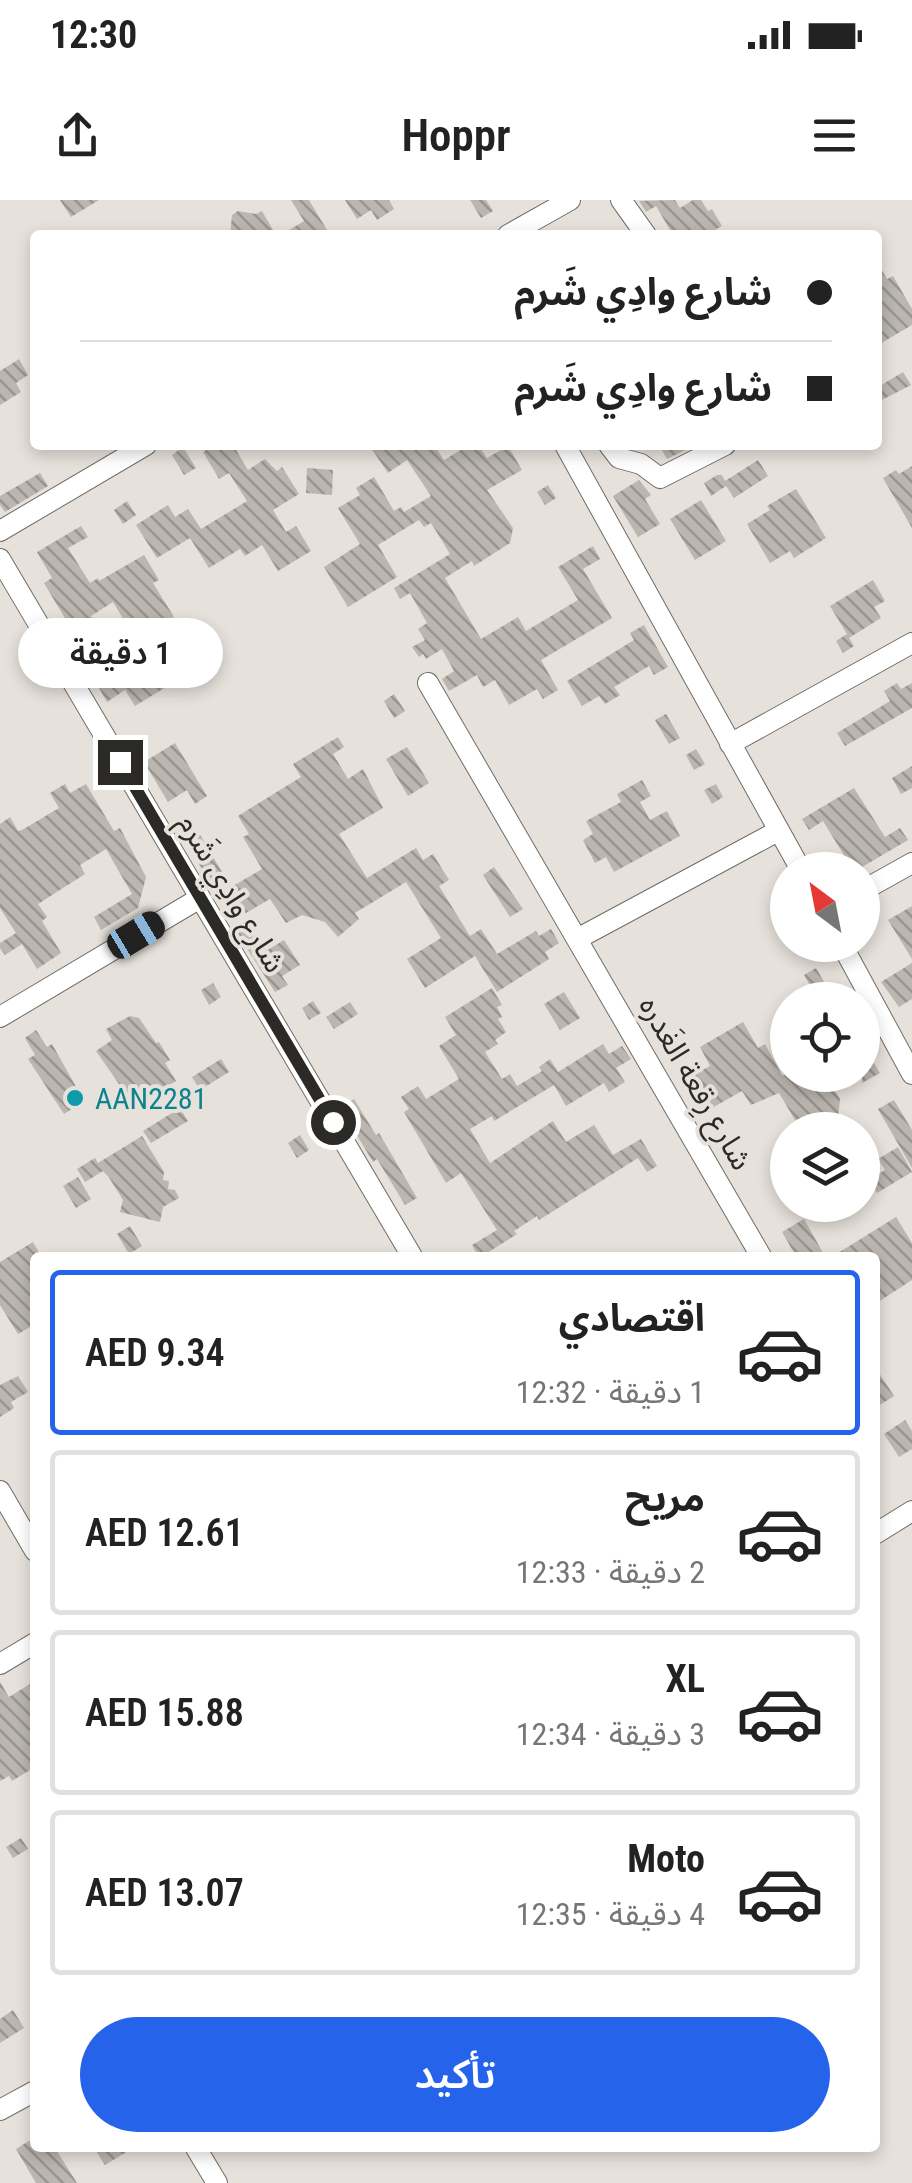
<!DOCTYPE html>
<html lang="ar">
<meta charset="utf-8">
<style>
:root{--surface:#fff;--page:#f2f2f2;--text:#222;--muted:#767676;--line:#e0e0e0;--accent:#2563eb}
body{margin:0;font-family:"Roboto Condensed","Noto Sans Arabic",sans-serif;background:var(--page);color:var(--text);direction:rtl;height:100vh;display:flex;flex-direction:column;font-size:38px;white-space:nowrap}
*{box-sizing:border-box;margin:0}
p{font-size:32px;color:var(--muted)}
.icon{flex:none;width:55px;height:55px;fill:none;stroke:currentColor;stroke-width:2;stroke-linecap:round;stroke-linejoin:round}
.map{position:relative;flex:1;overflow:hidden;direction:ltr}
.panel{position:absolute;left:30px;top:1052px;width:850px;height:900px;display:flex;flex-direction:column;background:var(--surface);border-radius:10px;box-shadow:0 5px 15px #0003;direction:rtl}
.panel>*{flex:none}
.top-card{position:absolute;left:30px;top:30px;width:852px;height:220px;border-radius:10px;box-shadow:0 5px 15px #0003;direction:rtl;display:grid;align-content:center;height:220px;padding:0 50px;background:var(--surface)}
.needle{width:65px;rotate:328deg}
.fabs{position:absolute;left:770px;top:652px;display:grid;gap:20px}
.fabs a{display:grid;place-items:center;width:110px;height:110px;border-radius:50%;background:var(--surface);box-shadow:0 5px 15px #0003;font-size:50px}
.end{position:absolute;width:45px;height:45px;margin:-22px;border:12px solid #2c2a27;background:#fff;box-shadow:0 0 0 5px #fff}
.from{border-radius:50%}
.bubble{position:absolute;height:70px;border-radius:35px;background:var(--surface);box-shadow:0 5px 15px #0003;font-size:32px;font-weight:600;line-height:70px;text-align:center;direction:rtl}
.car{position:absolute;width:30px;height:60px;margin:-30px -15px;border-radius:12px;box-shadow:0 0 8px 2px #0007;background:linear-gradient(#222 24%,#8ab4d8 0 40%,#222 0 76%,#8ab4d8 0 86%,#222 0)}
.top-card b{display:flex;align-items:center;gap:35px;height:95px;font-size:38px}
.top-card b+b{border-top:2px solid var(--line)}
.top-card i{width:25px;height:25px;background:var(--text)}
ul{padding:18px 0 0;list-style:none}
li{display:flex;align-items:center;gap:30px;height:165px;margin:0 20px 15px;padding:0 30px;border:5px solid var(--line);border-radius:10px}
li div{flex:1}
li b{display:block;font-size:38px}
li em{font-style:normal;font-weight:600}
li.current{border-color:var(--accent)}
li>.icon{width:90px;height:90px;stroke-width:1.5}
.primary-button{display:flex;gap:20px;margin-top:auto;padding:20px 50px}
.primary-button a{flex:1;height:115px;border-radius:60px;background:var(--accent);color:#fff;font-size:40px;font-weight:600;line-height:115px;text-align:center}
.status{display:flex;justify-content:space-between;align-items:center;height:70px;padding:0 50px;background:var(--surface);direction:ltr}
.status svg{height:28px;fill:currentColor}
header{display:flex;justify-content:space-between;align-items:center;height:130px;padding:0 50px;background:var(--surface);font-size:45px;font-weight:600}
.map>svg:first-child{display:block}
</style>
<div class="status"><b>12:30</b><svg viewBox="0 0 49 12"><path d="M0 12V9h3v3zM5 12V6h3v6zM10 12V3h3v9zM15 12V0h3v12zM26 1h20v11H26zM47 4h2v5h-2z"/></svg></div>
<header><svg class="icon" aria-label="menu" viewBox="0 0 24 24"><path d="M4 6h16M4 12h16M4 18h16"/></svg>Hoppr<svg class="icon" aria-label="share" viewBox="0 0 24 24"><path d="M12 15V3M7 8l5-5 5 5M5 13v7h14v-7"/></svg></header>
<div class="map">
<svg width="912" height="1983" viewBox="0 0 912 1983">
<defs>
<pattern id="building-back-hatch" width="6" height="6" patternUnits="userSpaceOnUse" patternTransform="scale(2.5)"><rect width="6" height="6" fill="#bbb6af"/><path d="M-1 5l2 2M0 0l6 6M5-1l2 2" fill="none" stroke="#98948e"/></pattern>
</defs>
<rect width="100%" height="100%" fill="#e7e1db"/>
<path fill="url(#building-back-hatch)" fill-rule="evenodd" d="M60,0h39l-28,17z
M291,0h18l21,35h-49l23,-14z
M345,0h44l5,9 -17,11 -6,-10 -14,9z
M470,0h16l7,11 -12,7z
M675,0l5,8 13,-8h8l7,11 4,-2 10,17 -16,9h-33l-17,-29 -10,6 -7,-11z
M238,11l18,3 6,-3 14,24h-46l2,-20z
M878,64l9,15 6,-3 19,33v16l-34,20z
M19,159l9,16 -12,8 5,9 -21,13v-34z
M903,172l8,13 -33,17v-15z
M214,245h19l15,25 17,-11 12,12 5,-4 17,27 -26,16 13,22 10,-6 15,25 -33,20 -16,-26 -17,11 -5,-7 -31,19 -19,-30 -33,20 -21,-33 32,-20 7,12 13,-8 13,20 46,-28 -18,-28 -10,6 -16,-27z
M369,245h65l10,15 25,-15h9l9,13 21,-12 14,24 -35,20 26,38 -3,15 -36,23 -2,-5 -27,17 36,61 37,-22 8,14 52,-31 -20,-33 35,-21 7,13 -17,10 29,49 -71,42 17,30 -15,9 -6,-10 -28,16 -14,-25 -12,7 -6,-12 -28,16 -7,-12 12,-8 -12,-22 -16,10 -3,-5 -4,3 -7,-10 13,-7 -7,-11 9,-6 -17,-30 -10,6 -6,-11 56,-34 -19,-31 -7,4 -5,-7 -41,25 19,32 -49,30 -24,-40 36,-23 -22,-36 22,-13 -4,-7 18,-11 20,34 7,-4 3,5 27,-16 -24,-36 -19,13z
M659,245h36l-28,14z
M183,247l13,21 -12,7 -12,-20z
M758,260l10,16 -34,22 -8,-12 -15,10 -7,-13 13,-8h5l3,6z
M912,266v62l-29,-50 13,-8 3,4z
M307,268l26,2 -1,25 -26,-2z
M40,273l8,13 -43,26 -5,-7v-9z
M639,280l12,15 -6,4 15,25 -22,13 -25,-41z
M548,285l8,13 -11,7 -8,-13z
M796,289l30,49 -32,20 -4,-7 -20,12 -23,-39 23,-14 -3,-4z
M701,300l25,41 -31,19 -25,-41z
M127,301l9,14 -13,9 -9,-14z
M81,326l7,11 -20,11 22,35 8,-5 1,3 45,-26 15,25 -6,3 21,34 -22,14 29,47 -46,28 -10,-16 -18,12 -21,-37 5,-3 -47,-79 8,-5 -15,-26zM113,402l18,30 -22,13 -18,-29z
M873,380l12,21 -11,6 7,11 -32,20 5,8 -11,7 -7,-12 11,-7 -17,-28z
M644,425l24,42 -14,8 -5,-9 -35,21 6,8 -15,9 -6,-8 -17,10 -15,-25 67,-41 -4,-7z
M897,483l4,6 11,-6v25l-67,38 -8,-13 53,-32 -6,-10z
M394,494l11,17 -11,7 -10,-17z
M666,514l14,24 -11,6 -14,-24z
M338,537l6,10 -11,7 15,25 15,-10 20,39 -44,26 28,44 49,-30 7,12 10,-6 16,26 -10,6 31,50 11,-7 16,25 39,-23 3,5 12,-7 8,14 -14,9 4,7 -52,33 -22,-36 -50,32 -18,-29 34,-21 -35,-56 -51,31 4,6 -21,18 -13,-15 -23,-7 -16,8 -16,-24 -31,18 -11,-17 10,-6 -5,-8 29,-17 -19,-32 6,-3 -11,-18 63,-39 -8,-13z
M175,543l32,53 -12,8 -8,-14 -19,12 -24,-40z
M407,547l22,36 -21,13 -22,-37z
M696,549l9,15 -11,6 -8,-15z
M912,566v22l-11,6 -9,-16z
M642,580l9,16 -11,6 10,18 17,-9 13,25 -66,36 -8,-15 -11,6 -12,-23 10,-6 -7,-13 35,-19 -4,-8z
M65,584l5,9 16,-9 28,47 6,-3 26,49 -8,31 -37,22 -7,-13 38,-23 -26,-45 -26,16 5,9 -47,30 9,13 -5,4 19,32 -24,16 -15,-25 -17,11 -5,-7v-5l16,-10 -16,-25v-84l10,-7 8,14 4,-1 37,-22 -9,-15z
M716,584l7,13 -11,7 -8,-14z
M854,588l31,49 15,-9 8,12 -51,30h-4l-30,-49 -14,9 -7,-11z
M200,635l22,37 -13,8 -23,-37z
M494,667l29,42 -13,8 -27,-42z
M912,706v53l-24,-39z
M248,722l18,29 18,-11 16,25 -18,11 6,9 -13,7 -40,-62z
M912,763v36l-13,8 -18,-25z
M816,768l11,19 -12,7 -11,-19z
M213,783l8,14 -12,8 -8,-15z
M492,788l10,17 -5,2 5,10 -4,2 8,13 -11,8 3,4 -13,8 17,27 8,-5 7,12 25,-15 -3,-4 11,-8 8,13 45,-28 6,10 13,-8 9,13 -15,9 9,14 -16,10 -5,-9 -38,23 -12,-21 -60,36 -2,-5 -22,13 20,34 63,-42 13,21 28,-17 19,30 28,-16 16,27 -10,6 -9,-14 -99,62 -2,-4 -23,15 3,3 -38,24 -7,-13 25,-15 -36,-57 -15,10 -42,-71 5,-3 -8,-12 17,-11 8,13 33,-20 -20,-33 17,-11 -11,-18z
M564,792l16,26 -20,12 -16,-26z
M313,801l8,12 -12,7 -7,-12z
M350,802l8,12 -24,15 -8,-12z
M130,816l9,2 17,25 3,-1 11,18 -5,3 11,18 -41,26 -39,-56 16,-11 -6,-11z
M743,822l15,26 7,-4 17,31h13l6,10 23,-10 16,24 -2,19 -18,12h-19l-22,-37 -28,12 -9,-14 -30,17 -19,-33 17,-9 -10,-19z
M36,830l11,17 5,-3 32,57 -20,13 -36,-55 7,-4 -10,-17z
M221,859l8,13 -29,18 -8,-13z
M874,863l6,10 -18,10v-14z
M354,899l22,36 3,-2 38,65 -12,7 -28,-46 -4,3 -33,-55z
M894,900l18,30v38l-34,-59z
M180,908l8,13 -37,22 -8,-12z
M300,935l9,15 -12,8 -9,-15z
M142,936l22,36 -1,8 6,1 -1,8 7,1 4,8 -16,9 -3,15 -40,-10 3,-12 -15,-24 -5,-5 -18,11 -8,-13 18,-11 3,5z
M898,947l14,25 -35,21 -8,-13 16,-10 -7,-11z
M78,977l13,22 -15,9 -13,-22z
M896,1017l16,26v37l-37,24v-46h-45z
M804,1019l22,39h-29l-15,-26z
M130,1026l12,20 -13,8 -12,-20z
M33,1042l9,16h-7v66l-17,10 -18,-29v-43z
M875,1167l19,29 -19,12z
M18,1176l10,16 -17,10 3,6 -14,9v-32z
M905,1220l7,11v18l-13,8 -15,-23z
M35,1481v86l-23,14 -3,-5 -9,5v-99l9,15z
M21,1638l7,11 -15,9 -7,-11z
M13,1810l11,18 -24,15v-24z
M35,1937v11h20l22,35h-41l-20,-34z
M94,1948h39l-28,17z"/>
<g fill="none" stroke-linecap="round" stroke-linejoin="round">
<g stroke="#716c67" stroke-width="22">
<path id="minor" d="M621,0l25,35
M508,35l62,-35
M565,245l236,425
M609,245l10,13 22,6 19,14 65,-33
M0,331l146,-86
M0,359l413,699
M428,483l334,575
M730,544l182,-101
M862,691l50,-28
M577,739l201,-108
M842,745l70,129
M0,817l200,-119
M0,1291l35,60
M875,1334l37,-23
M0,1464l35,-21
M0,1910l35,-19
M196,1948l21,35"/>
</g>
<use href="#minor" stroke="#fff" stroke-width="20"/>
</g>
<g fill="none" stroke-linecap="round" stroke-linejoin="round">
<path stroke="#2c2a27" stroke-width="12" d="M120,562l213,360"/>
</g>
<circle fill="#0f9aa8" stroke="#e7e1db" stroke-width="4" cx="75" cy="898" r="10"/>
<g text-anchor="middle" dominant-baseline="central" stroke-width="8" stroke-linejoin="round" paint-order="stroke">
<g font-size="30" fill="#2c2a27" stroke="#e7e1db">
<text transform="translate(232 693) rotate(59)">شارع وادِي شَرم</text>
<text transform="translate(696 883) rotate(60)">شارع رِقعة الغَدره</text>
</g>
<g font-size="30" fill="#0d838f" stroke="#e7e1db" text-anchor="start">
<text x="95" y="898">AAN2281</text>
</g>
</g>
</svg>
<div class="fabs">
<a><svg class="needle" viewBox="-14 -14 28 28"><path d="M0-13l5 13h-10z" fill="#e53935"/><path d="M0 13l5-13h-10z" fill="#767676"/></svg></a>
<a><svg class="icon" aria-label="locate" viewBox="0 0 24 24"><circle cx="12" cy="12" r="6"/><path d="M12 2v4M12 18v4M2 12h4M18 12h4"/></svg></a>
<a><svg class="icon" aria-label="layers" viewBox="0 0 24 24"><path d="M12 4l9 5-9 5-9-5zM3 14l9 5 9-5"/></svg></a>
</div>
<i class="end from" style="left:333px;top:922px"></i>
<i class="end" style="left:120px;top:562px"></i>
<div class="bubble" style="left:18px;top:418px;width:205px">1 دقيقة</div>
<i class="car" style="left:136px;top:735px;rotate:59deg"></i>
<div class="top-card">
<b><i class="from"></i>شارع وادِي شَرم</b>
<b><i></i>شارع وادِي شَرم</b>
</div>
<section class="panel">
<ul>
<li class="current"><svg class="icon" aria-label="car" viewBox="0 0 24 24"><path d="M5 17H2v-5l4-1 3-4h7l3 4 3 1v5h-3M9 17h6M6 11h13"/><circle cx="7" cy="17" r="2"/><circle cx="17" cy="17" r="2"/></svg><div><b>اقتصادي</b><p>1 دقيقة · 12:32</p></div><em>AED 9.34</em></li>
<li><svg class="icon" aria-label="car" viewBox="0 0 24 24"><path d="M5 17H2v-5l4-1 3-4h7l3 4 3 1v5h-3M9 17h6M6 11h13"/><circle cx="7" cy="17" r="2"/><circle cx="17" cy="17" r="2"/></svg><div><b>مريح</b><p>2 دقيقة · 12:33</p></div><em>AED 12.61</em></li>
<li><svg class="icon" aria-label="car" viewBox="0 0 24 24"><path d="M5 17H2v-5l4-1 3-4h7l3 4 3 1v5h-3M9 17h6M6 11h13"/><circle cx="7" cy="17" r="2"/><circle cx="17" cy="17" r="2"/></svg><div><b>XL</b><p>3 دقيقة · 12:34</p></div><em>AED 15.88</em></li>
<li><svg class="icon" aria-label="car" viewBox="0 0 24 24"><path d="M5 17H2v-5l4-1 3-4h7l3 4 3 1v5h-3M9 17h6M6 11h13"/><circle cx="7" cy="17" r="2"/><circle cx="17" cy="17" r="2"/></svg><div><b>Moto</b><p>4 دقيقة · 12:35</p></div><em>AED 13.07</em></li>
</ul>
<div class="primary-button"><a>تأكيد</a></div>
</section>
</div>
